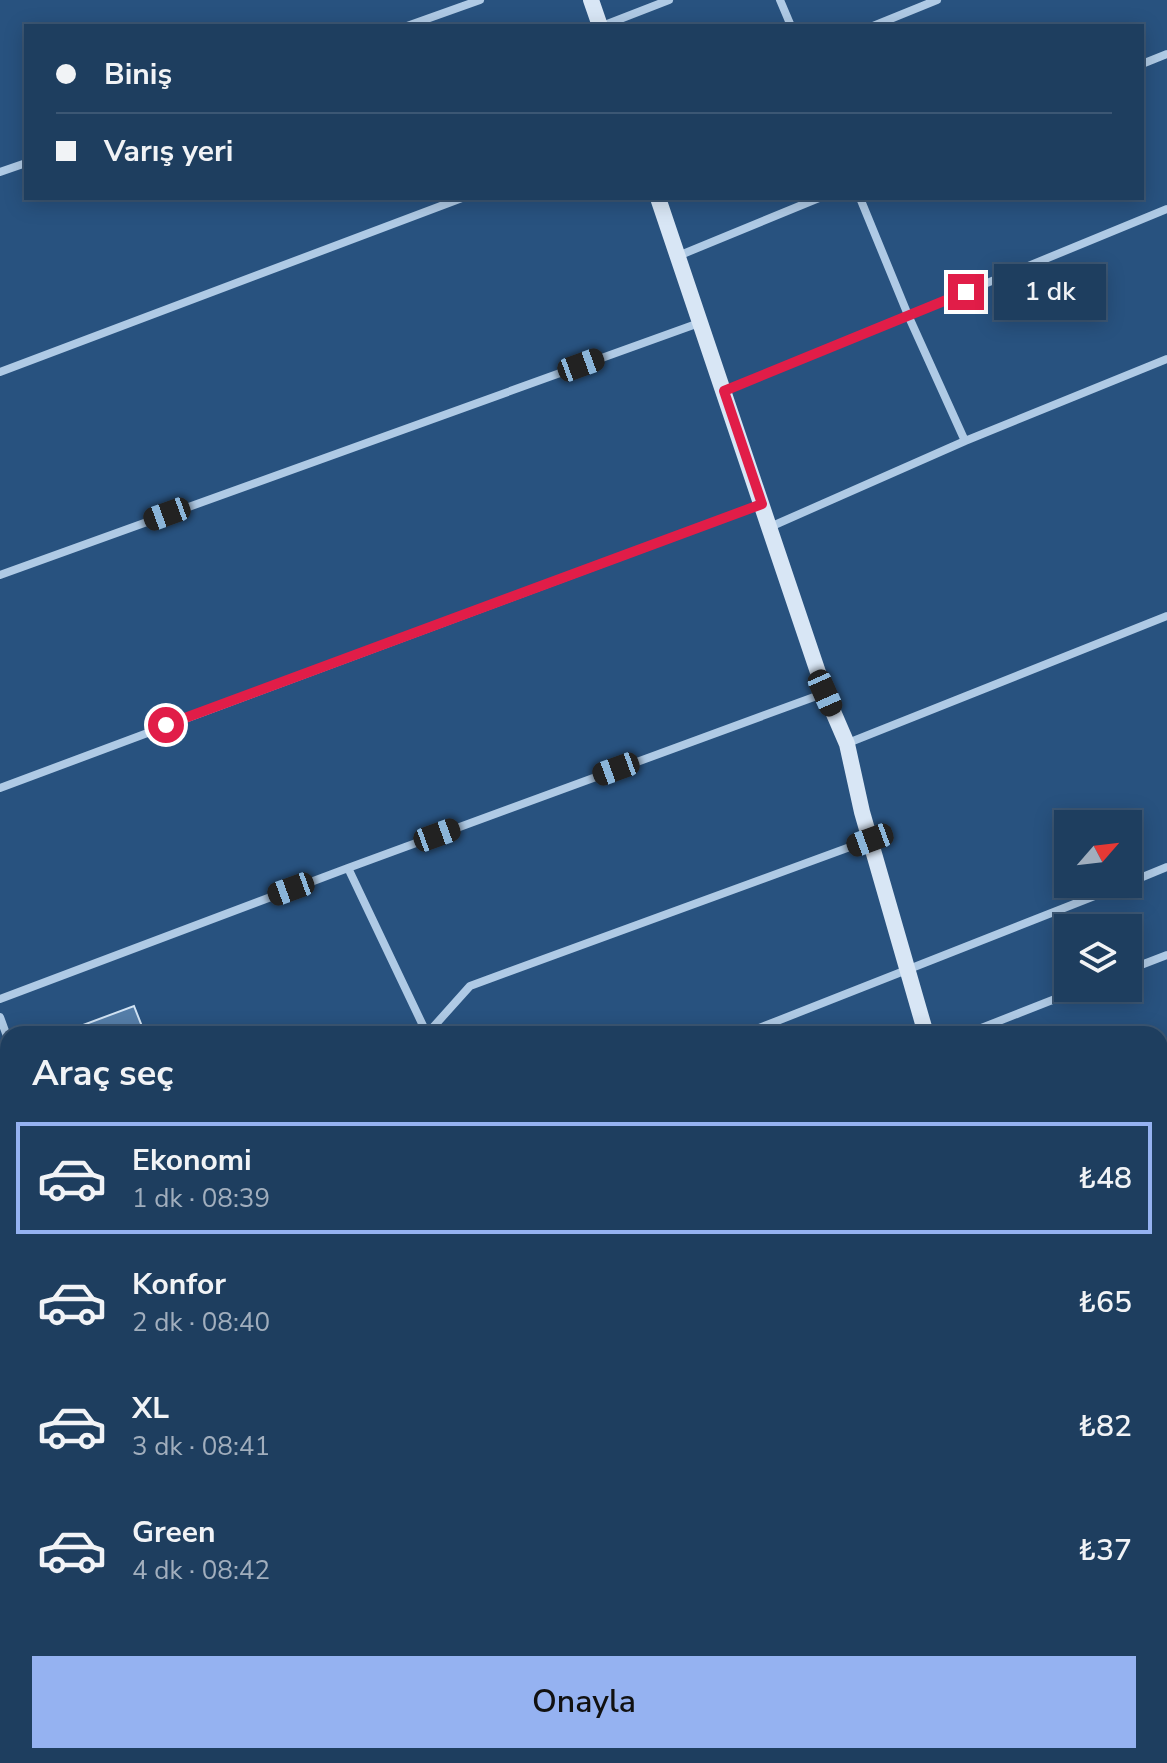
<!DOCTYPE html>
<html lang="tr">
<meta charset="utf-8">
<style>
:root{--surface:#1e3e5f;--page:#2b4968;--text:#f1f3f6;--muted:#a1aebd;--line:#3c5774;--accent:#95b2f1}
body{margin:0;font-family:"Nunito Sans",sans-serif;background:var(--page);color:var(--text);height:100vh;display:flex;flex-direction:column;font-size:30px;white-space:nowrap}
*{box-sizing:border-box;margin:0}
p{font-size:26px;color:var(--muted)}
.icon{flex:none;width:44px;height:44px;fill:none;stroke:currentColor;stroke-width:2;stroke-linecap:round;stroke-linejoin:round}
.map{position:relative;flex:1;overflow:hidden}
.drawer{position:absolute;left:0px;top:1026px;width:1168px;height:738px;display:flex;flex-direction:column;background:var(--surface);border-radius:24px 24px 0 0;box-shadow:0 4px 20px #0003,0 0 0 2px var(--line)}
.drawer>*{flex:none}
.guide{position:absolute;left:24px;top:24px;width:1120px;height:176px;border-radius:0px;box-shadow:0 4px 20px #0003,0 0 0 2px var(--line);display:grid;align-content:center;height:176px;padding:0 32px;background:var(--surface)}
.needle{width:52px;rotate:62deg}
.controls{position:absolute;left:1054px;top:810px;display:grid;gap:16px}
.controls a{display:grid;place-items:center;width:88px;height:88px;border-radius:0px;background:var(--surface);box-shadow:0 4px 20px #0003,0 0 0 2px var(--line);font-size:40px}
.end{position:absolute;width:36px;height:36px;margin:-18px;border:10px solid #e11d48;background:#fff;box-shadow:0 0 0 4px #fff}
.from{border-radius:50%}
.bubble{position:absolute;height:56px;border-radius:0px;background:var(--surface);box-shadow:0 4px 20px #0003,0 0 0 2px var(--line);font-size:26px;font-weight:600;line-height:56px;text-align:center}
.car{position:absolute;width:24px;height:48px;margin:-24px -12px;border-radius:10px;box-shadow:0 0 6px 2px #0007;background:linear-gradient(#222 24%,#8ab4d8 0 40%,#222 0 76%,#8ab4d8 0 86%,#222 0)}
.guide b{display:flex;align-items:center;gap:28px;height:76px;font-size:30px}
.guide b+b{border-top:2px solid var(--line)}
.guide i{width:20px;height:20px;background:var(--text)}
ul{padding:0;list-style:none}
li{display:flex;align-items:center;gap:24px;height:112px;margin:0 16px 12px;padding:0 16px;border:4px solid transparent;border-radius:0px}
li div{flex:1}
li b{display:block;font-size:30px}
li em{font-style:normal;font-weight:600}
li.selected{border-color:var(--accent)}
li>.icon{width:72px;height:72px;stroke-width:1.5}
h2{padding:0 32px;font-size:36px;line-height:96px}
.action{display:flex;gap:16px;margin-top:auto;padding:16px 32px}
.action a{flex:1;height:92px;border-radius:0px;background:var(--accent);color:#111;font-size:32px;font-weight:600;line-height:92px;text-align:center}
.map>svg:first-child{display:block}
</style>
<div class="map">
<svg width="1167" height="1763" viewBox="0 0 1167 1763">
<rect width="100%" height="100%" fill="#28527f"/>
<path fill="#3c6c9c" d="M1003,1756h75l2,7h-75z"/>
<path fill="#557ea9" stroke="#d1e3f4" stroke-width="2" d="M134,1006l11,28h-86z"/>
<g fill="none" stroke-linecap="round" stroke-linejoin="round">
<path stroke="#afcae5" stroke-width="8" d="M780,0l11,26
M407,26l73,-26
M602,26l67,-26
M873,26l64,-26
M1142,64l25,-10
M0,172l26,-9
M860,198l48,117 57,126
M678,256l141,-58
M0,372l462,-174
M724,391l443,-182
M770,527l195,-86 202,-82
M0,575l699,-252
M848,743l319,-127
M0,788l762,-284
M348,868l79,166
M1128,883l39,-16
M1128,970l39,-15
M0,999l348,-131 477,-175
M0,1017l8,22
M427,1034l43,-48 399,-146
M744,1034l381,-150
M966,1034l117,-46
M1160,1132l7,-2
M0,1202l8,-3
M1160,1288l7,-2
M0,1427l8,-3
M1160,1481l7,-3
M0,1580l8,-2
M1160,1664l7,-2
M776,1756l1,7
M970,1756l2,7
M0,1763l24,-7
M693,1763l23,-7"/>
<path stroke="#d8e6f5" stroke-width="16" d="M591,0l9,26
M658,198l167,495 22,51 15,68 64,222
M1116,1756l2,7"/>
</g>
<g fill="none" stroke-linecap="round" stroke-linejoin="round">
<path stroke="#e11d48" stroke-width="10" d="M166,725l596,-221 -38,-113 242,-99"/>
</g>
</svg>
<div class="controls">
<a><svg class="needle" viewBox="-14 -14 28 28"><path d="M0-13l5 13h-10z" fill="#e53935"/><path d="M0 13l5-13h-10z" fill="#a1aebd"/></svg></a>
<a><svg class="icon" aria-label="layers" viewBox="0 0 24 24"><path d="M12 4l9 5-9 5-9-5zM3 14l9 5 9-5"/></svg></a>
</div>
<i class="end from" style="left:166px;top:725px"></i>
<i class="end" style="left:966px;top:292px"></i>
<div class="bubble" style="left:994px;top:264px;width:112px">1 dk</div>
<i class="car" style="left:581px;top:365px;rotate:70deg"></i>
<i class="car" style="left:167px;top:514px;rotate:250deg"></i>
<i class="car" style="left:825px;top:693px;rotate:156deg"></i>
<i class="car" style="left:616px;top:769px;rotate:250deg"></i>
<i class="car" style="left:437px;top:835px;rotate:70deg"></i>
<i class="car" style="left:870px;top:840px;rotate:250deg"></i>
<i class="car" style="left:291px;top:889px;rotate:250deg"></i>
<div class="guide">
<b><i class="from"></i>Biniş</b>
<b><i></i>Varış yeri</b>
</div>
<section class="drawer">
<h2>Araç seç</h2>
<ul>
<li class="selected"><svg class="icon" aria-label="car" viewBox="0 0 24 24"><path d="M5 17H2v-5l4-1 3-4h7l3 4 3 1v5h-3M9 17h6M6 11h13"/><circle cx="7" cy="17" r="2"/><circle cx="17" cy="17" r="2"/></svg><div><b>Ekonomi</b><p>1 dk · 08:39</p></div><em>₺48</em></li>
<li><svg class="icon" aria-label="car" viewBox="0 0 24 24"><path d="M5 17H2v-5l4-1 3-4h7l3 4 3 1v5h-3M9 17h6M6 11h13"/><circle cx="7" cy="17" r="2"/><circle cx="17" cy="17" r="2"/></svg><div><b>Konfor</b><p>2 dk · 08:40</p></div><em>₺65</em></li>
<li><svg class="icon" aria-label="car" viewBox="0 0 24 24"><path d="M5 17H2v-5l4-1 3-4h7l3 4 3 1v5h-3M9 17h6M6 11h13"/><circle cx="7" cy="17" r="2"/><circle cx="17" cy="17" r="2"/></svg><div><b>XL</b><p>3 dk · 08:41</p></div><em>₺82</em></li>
<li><svg class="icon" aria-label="car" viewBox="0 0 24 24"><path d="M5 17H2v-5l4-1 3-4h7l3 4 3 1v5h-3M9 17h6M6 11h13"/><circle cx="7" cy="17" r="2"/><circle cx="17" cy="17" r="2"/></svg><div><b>Green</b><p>4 dk · 08:42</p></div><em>₺37</em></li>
</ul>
<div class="action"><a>Onayla</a></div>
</section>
</div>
